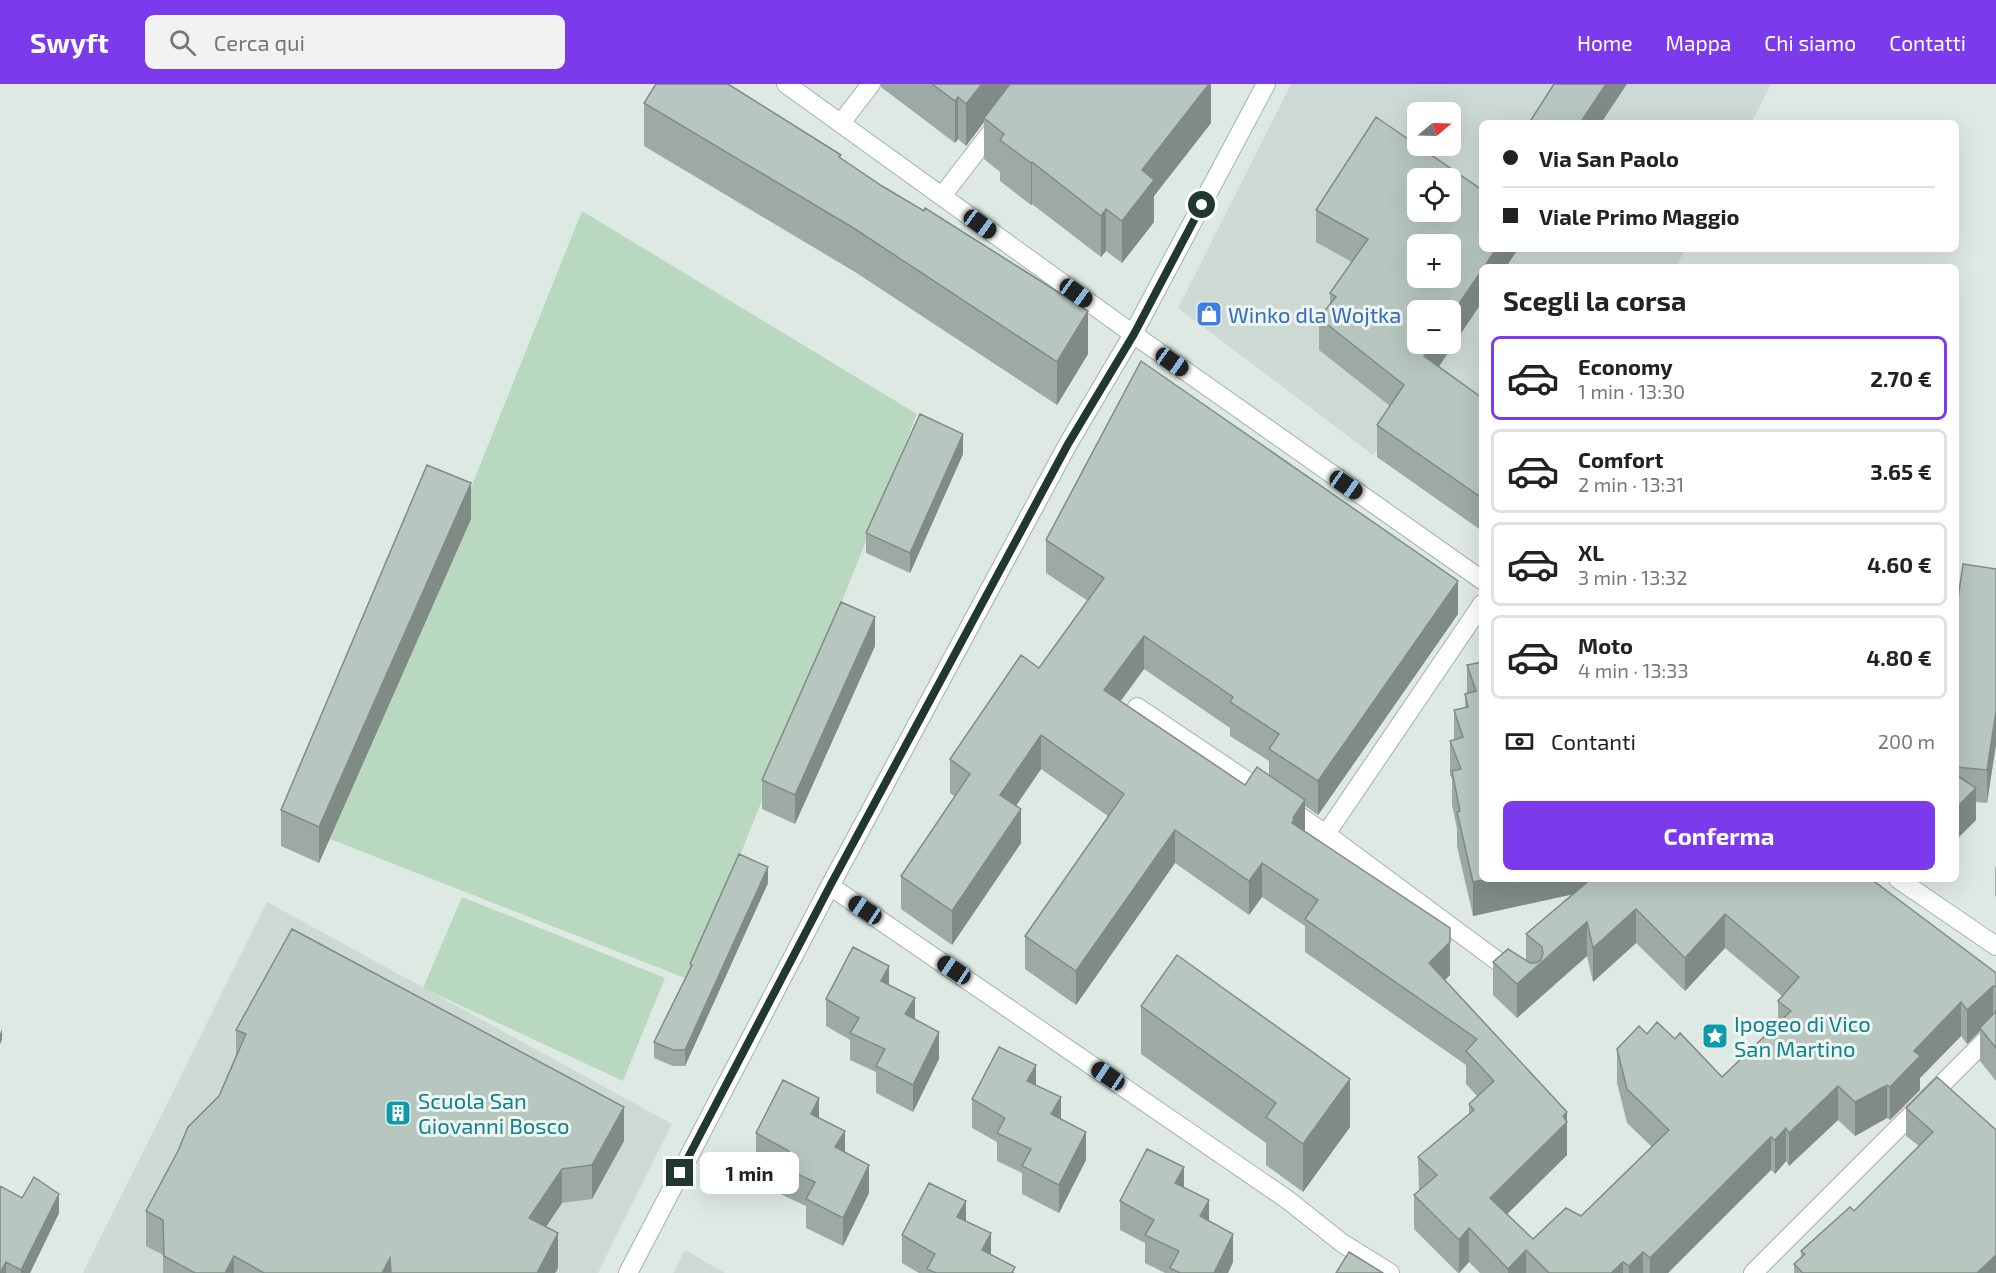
<!DOCTYPE html>
<html lang="it">
<meta charset="utf-8">
<style>
:root{--surface:#fff;--page:#f2f2f2;--text:#222;--muted:#767676;--line:#e0e0e0;--accent:#7c3aed}
body{margin:0;font-family:"Exo 2",sans-serif;background:var(--page);color:var(--text);height:100vh;display:flex;flex-direction:column;font-size:22px;white-space:nowrap}
*{box-sizing:border-box;margin:0}
p{font-size:20px;color:var(--muted)}
.icon{flex:none;width:33px;height:33px;fill:none;stroke:currentColor;stroke-width:2;stroke-linecap:round;stroke-linejoin:round}
.map{position:relative;flex:1;overflow:hidden}
.drawer{position:absolute;left:1479px;top:180px;width:480px;height:618px;display:flex;flex-direction:column;background:var(--surface);border-radius:9px;box-shadow:0 6px 24px #0002}
.drawer>*{flex:none}
.hud{position:absolute;left:1479px;top:36px;width:480px;height:132px;border-radius:9px;box-shadow:0 6px 24px #0002;display:grid;align-content:center;height:132px;padding:0 24px;background:var(--surface)}
.needle{width:39px;rotate:71deg}
.buttons{position:absolute;left:1407px;top:18px;display:grid;gap:12px}
.buttons a{display:grid;place-items:center;width:54px;height:54px;border-radius:9px;background:var(--surface);box-shadow:0 6px 24px #0002;font-size:30px}
.end{position:absolute;width:27px;height:27px;margin:-14px;border:8px solid #213830;background:#fff;box-shadow:0 0 0 3px #fff}
.from{border-radius:50%}
.bubble{position:absolute;height:42px;border-radius:9px;background:var(--surface);box-shadow:0 6px 24px #0002;font-size:20px;font-weight:700;line-height:42px;text-align:center}
.car{position:absolute;width:18px;height:36px;margin:-18px -9px;border-radius:8px;box-shadow:0 0 4px 2px #0007;background:linear-gradient(#222 24%,#8ab4d8 0 40%,#222 0 76%,#8ab4d8 0 86%,#222 0)}
.hud b{display:flex;align-items:center;gap:21px;height:57px;font-size:22px}
.hud b+b{border-top:2px solid var(--line)}
.hud i{width:15px;height:15px;background:var(--text)}
ul{padding:0;list-style:none}
li{display:flex;align-items:center;gap:18px;height:84px;margin:0 12px 9px;padding:0 12px;border:3px solid var(--line);border-radius:9px}
li div{flex:1}
li b{display:block;font-size:22px}
li em{font-style:normal;font-weight:700}
li.selected{border-color:var(--accent)}
li>.icon{width:54px;height:54px;stroke-width:1.5}
h2{padding:0 24px;font-size:27px;line-height:72px}
.pay{display:flex;align-items:center;gap:15px;height:66px;padding:0 24px;font-size:22px}
.pay p{margin-inline-start:auto}
.primary-button{display:flex;gap:12px;margin-top:auto;padding:12px 24px}
.primary-button a{flex:1;height:69px;border-radius:9px;background:var(--accent);color:#fff;font-size:24px;font-weight:700;line-height:69px;text-align:center}
header{display:flex;align-items:center;gap:36px;box-sizing:border-box;height:84px;padding:0 30px;background:var(--accent);color:#fff}
header strong{font-size:28px}
nav{display:flex;gap:33px;margin-inline-start:auto;font-size:21px}
.search{width:420px;height:54px;background:var(--page);display:flex;align-items:center;gap:15px;box-sizing:border-box;padding:0 21px;border-radius:9px;color:var(--muted);font-size:22px}
.map>svg:first-child{display:block}
</style>
<header>
<strong>Swyft</strong>
<div class="search"><svg class="icon" aria-label="search" viewBox="0 0 24 24"><circle cx="10" cy="10" r="6"/><path d="M15 15l6 6"/></svg>Cerca qui</div>
<nav><a>Home</a><a>Mappa</a><a>Chi siamo</a><a>Contatti</a></nav>
</header>
<div class="map">
<svg width="1996" height="1189" viewBox="0 0 1996 1189">
<rect width="100%" height="100%" fill="#dfe9e4"/>
<path fill="#cdd9d3" fill-rule="evenodd" d="M1291,0h480l-20,39h-269v126h203l-9,18h-194v164l-58,-42 -51,66 -195,-147zM1418,28h32v34h-32zM1418,94h32v34h-32zM1418,160h32v34h-32zM1418,226h32v34h-32z
M267,818l405,222 -74,149h-515z
M685,1166l40,23h-52z"/>
<path fill="#b8d9bf" d="M582,127l335,203 -227,566 -360,-141z
M462,813l203,81 -42,103 -200,-93z"/>
<g fill="none" stroke-linecap="round" stroke-linejoin="round">
<g stroke="#a2b0aa" stroke-width="20">
<path id="street" d="M841,39l30,-39
M942,112l57,-74
M1137,623l189,127 189,140
M1326,750l156,-230
M830,802l458,314 54,43 48,30
M628,1189l202,-387 238,-442 65,-110
M1753,1189l243,-243"/>
</g>
<g stroke="#9eb4ab" stroke-width="20">
<path id="secondary" d="M786,0l347,250 349,246
M1133,250l133,-250
M1898,795l98,67"/>
</g>
<use href="#street" stroke="#fff" stroke-width="18"/>
<use href="#secondary" stroke="#fff" stroke-width="18"/>
</g>
<path fill="#9daaa4" fill-rule="evenodd" d="M881,0h330v39l-57,73v26l-32,41 -16,-12 -5,6 -69,-53 -1,1 -31,-24v-9l-16,-13v-37l-18,24 -8,-7 -3,4 -74,-56z
M644,19l197,55 247,196 -31,51 -202,-133 -211,-126z
M1316,126l202,39 -12,18h-24l-43,100 43,31v133l-105,-74v-32l13,-19 -71,-56v-32l11,-13v-12l22,-31 -36,-20z
M963,370l-53,119 -44,-20v-20z
M471,435l-152,344 -38,-17v-36z
M1046,456l412,74 -140,201 -13,-9v26l145,143 -5,5 122,141v34l-60,59 26,25 48,-23 71,-69 -25,-24 -10,-40v-34l30,-15 28,5 47,38 56,-54v-22l4,-5 -57,-48 -40,43 -49,-48 -43,39 -6,-26 -70,62 -24,-23v-33l33,-1v-27l46,-40 -99,22 -16,-70v-17l-5,-24v-26l-2,-4v-34l4,-1v-30l11,-2v-14l2,-1v-28l404,214 125,94v108l-16,-20v-30l-13,13 -6,-8 -41,42v12l-30,30 -3,-2 -32,18 -17,-16 -49,46 -3,-5 -11,13 -4,-4 -103,103h-188l-11,-11 -10,11h-1l-44,-44v-34l5,-4 -1,-34 51,-43v-10l8,-8 -11,-12v-19l-161,-113v-26l-43,-29 -13,18 -74,-52 -99,142 -51,-36v-33l83,-120 -67,-47 -25,37 5,37 -69,102 -51,-36v-33l54,-79 -5,-4v-34l89,-91 49,-67 -42,-28zM1144,585l86,59v8l39,25v15l-24,9 -124,-84z
M1996,485v175l-9,59 -11,-1v18l-20,20v-227z
M875,562l-80,178 -33,-15v-29z
M1996,782v31l-1,-1v-28z
M768,799l-83,183h-12l-19,-8v-16l36,-74v-4z
M889,901l26,34 24,40 -26,53 -37,-19v-21l-26,-12v-20l-24,-14v-27z
M1141,922l209,121 -47,65 -37,-27v-22l-125,-89z
M236,946l388,111 -32,58 -30,4 -16,24 12,41 -3,5h-392v-18l-17,-9v-35l73,-115 17,-41z
M1036,1001l25,34 25,41 -27,53 -37,-19v-21l-25,-12v-19l-25,-14v-29z
M1906,1024l90,22v143h-202v-9l7,-7v-6l53,-40 65,-65 -13,-10z
M819,1034l26,34 24,41 -26,53 -37,-18v-22l-26,-12v-20l-24,-13v-28z
M1184,1103l25,34 24,41 -5,11h-63l-20,-10v-20l-25,-13v-29z
M22,1114l37,15 -29,60h-30z
M966,1137l25,34 24,18h-96l-17,-10v-28z"/>
<path fill="#808b86" d="M982,0h36l-34,34v4l-18,24v-42z
M1209,0h2v39l-57,73v26l-32,41v-42l20,-51z
M1606,0h21l-26,39h-21z
M958,13v42l-3,4v-42z
M1032,78v42l-1,1v-42z
M1106,125v42l-5,6v-41z
M1496,165h22l-12,18h-22z
M1482,186v32l-58,87v-33l9,-12h17v-27z
M1088,227v43l-31,51v-43z
M963,350v20l-53,119v-20z
M471,399v36l-152,344v-36z
M1458,497v33l-140,201v-34z
M875,533v29l-80,178v-29z
M1144,552v33l-40,54v-33z
M1996,627v33l-9,59v-33z
M1041,651v34l-41,60v-34z
M1976,704v32l-20,20v-32z
M1305,716v33l-13,-10 1,-5z
M1021,725v34l-69,102v-34z
M1175,746v33l-99,142v-34z
M1262,779v34l-13,18v-34z
M768,783v16l-83,183v-16z
M1488,795h137v4l-152,33v-34z
M1636,825v34l-43,39v-34z
M1725,830v34l-40,43v-33z
M1587,838v34l-70,62v-34z
M1450,858v33l-21,21v-33z
M889,882v27l-8,-12z
M1993,902v33l-13,9v3l-13,13v-34z
M915,914v27l-10,-11z
M1961,918v34l-41,42v12l-30,30v-33l24,-36z
M2,945v11l-2,4v-10z
M939,948v27l-26,53v-27z
M1036,981v29l-9,-13z
M1350,995v48l-47,65v-48z
M1887,1001v33l-32,18v-34z
M1838,1002v34l-49,46v-33z
M1061,1013v29l-10,-12z
M819,1014v29l-8,-13z
M624,1023v34l-32,58v-34z
M1567,1028v43l-77,76v-33z
M1786,1044v33l-11,13v-34z
M845,1047v28l-10,-12z
M1086,1048v28l-27,53v-28z
M1771,1053v33l-103,103h-18v-15z
M869,1081v28l-26,53v-28z
M1184,1083v29l-9,-13z
M562,1085v34l-33,49v-34z
M59,1110v19l-29,60h-9v-3z
M1209,1116v28l-9,-12z
M966,1117v29l-9,-13z
M1469,1144v34l-10,11v-33z
M558,1149v35l-3,5h-18z
M991,1149v29l-9,-12z
M1233,1150v28l-5,11h-14z
M1526,1166v23h-18v-4z
M1643,1168v21h-14v-7z
M1996,1171v18h-19z
M234,1172v17h-9z
M390,1174v15h-8z
M6,1178v11h-6z
M1623,1178v11h-12z"/>
<path fill="#b7c6bf" stroke="#808b86" stroke-width="1.5" fill-rule="evenodd" d="M656,0h72l113,71 -2,2 43,29 42,25 1,-3 163,103 -31,51 -202,-133 -211,-126z
M932,0h50l-16,20 -8,-7 -3,4z
M1010,0h199l-67,86 12,10 -32,41 -16,-12 -5,7 -69,-54 -1,1 -31,-23 4,-6 -20,-16z
M1554,0h52l-26,39h-51z
M1376,33l106,73v59h14l-12,18h-2v3l-32,47v-7h-32v34h15l-9,12 58,42v100l-105,-73 27,-40 -85,-67 17,-21 -6,-4 38,-54 -52,-29zM1418,94h32v34h-32zM1418,160h32v34h-32z
M1141,277l317,220 -140,200 -49,-32 10,-15 -49,-32 3,-5 -89,-61 -40,54 141,95 12,-18 48,33 -12,18 1,1 -2,4 158,105v14l-21,21 138,149 -4,4 4,6 -77,76 43,41 33,-31 15,8 88,-86 -42,-41 -10,-40 22,-23 8,8 10,-12 18,17 5,-6 42,44 69,-66 -13,-10 21,-24 -74,-63 -40,44 -49,-49 -43,39 -6,-26 -70,62 -24,-22 15,-13 22,14h6l5,-3 2,-7 -1,-6 -16,-13 65,-55h280l125,94v14l-3,-1 -26,24 -6,-8 -47,49 6,5 -30,31 -3,-2 -32,17 -17,-16 -49,47 -3,-5 -11,12 -4,-3 -121,121 -7,-6 -14,14 -6,-4 -12,11h-62l-23,-23 -18,19 -39,-41 -10,12 -45,-45 23,-20 -19,-18 56,-47 -5,-6 25,-23 -28,-30 11,-12 -172,-120 13,-19 -56,-37 -13,18 -74,-51 -99,141 -51,-35 99,-142 -83,-59 -41,60 21,14 -69,102 -51,-35 69,-102 -20,-15 71,-104 18,13 65,-90 -58,-38z
M920,330l43,20 -53,119 -44,-20z
M427,381l44,18 -152,344 -38,-17z
M1963,480l33,5v142l-9,59 -31,-3v-154z
M841,518l34,15 -80,178 -33,-15z
M1482,578v217h6l-15,3 -16,-70 3,-1 -8,-40 9,-2 -11,-28 13,-4 -9,-27 14,-3 -3,-13 11,-3 -9,-26z
M1956,691l20,13 -20,20z
M739,770l29,13 -83,183h-12l-19,-8 38,-77 -2,-1z
M292,845l332,178 -32,58 -30,4 -33,49 29,15 -21,40h-146l-1,-15 -8,15h-118l-30,-17 -9,17h-30l-31,-17 -1,-36 -17,-9 32,-60 10,-24 31,-31 27,-62 -10,-4z
M853,863l36,19 -8,15 34,17 -10,16 34,18 -26,53 -37,-19 9,-17 -35,-16 9,-15 -33,-19z
M1177,871l173,124 -47,65 -37,-27 10,-14 -135,-97z
M1996,927v37l-16,-20z
M999,963l37,18 -9,16 34,16 -10,17 35,18 -27,53 -37,-19 9,-17 -34,-16 8,-15 -33,-19z
M1937,993l59,53v125l-19,18h-174l-9,-9 11,-10 -4,-3 49,-44 4,4 79,-79 -27,-24z
M783,996l36,18 -8,16 34,17 -10,16 34,18 -26,53 -37,-19 9,-17 -35,-16 9,-15 -33,-18z
M1147,1065l37,18 -9,16 34,17 -9,16 33,18 -19,39h-34l-10,-5 9,-17 -34,-16 9,-15 -34,-19z
M34,1093l25,17 -38,76 -15,-8 -6,11v-87l22,12z
M929,1099l37,18 -9,16 34,16 -9,17 33,17 -3,6h-76l-9,-4 8,-15 -33,-19z
M1349,1168l34,21h-47z"/>
<g fill="none" stroke-linecap="round" stroke-linejoin="round">
<path stroke="#213830" stroke-width="8" d="M680,1089l150,-287 238,-442 66,-110 68,-129"/>
</g>
<defs>
<g id="shop-square" transform="scale(1.35)"><rect x="-9" y="-9" width="18" height="18" rx="4" fill="#3f7fe0" stroke="#eff6f2"/><path d="M-5-2.5h2.3a2.7 3.5 0 0 1 5.4 0H5L5.5 6h-11ZM-1.5-2.5h3a1.5 2.3 0 0 0-3 0Z" fill="#fff"/></g>
<g id="sight-square" transform="scale(1.35)"><rect x="-9" y="-9" width="18" height="18" rx="4" fill="#0f9aa8" stroke="#eff6f2"/><path d="M0-6L1.8-2.2L6-1.7L2.9 1.2L3.7 5.4L0 3.3L-3.7 5.4L-2.9 1.2L-6-1.7L-1.8-2.2Z" fill="#fff"/></g>
<g id="building-square" transform="scale(1.35)"><rect x="-9" y="-9" width="18" height="18" rx="4" fill="#0f9aa8" stroke="#eff6f2"/><path d="M-4-6H4V6H1V3H-1V6H-4ZM-2.5-4.3h1.7v1.8h-1.7ZM.8-4.3h1.7v1.8H.8ZM-2.5-1h1.7V.8h-1.7ZM.8-1h1.7V.8H.8Z" fill="#fff"/></g>
</defs>
<g fill-rule="evenodd">
<use href="#shop-square" x="1209" y="230"/>
<use href="#sight-square" x="1715" y="952"/>
<use href="#building-square" x="398" y="1029"/>
</g>
<g text-anchor="middle" dominant-baseline="central" stroke-width="6" stroke-linejoin="round" paint-order="stroke">
<g font-size="22" fill="#366cbe" stroke="#eff6f2" text-anchor="start">
<text x="1228" y="230">Winko dla Wojtka</text>
</g>
<g font-size="22" fill="#0d838f" stroke="#eff6f2" text-anchor="start">
<text x="1734" y="939">Ipogeo di Vico<tspan x="1734" dy="25">San Martino</tspan></text>
<text x="418" y="1016">Scuola San<tspan x="418" dy="25">Giovanni Bosco</tspan></text>
</g>
</g>
</svg>
<div class="buttons">
<a><svg class="needle" viewBox="-14 -14 28 28"><path d="M0-13l5 13h-10z" fill="#e53935"/><path d="M0 13l5-13h-10z" fill="#767676"/></svg></a>
<a><svg class="icon" aria-label="locate" viewBox="0 0 24 24"><circle cx="12" cy="12" r="6"/><path d="M12 2v4M12 18v4M2 12h4M18 12h4"/></svg></a>
<a>+</a>
<a>−</a>
</div>
<i class="end from" style="left:1202px;top:121px"></i>
<i class="end" style="left:680px;top:1089px"></i>
<div class="bubble" style="left:700px;top:1068px;width:99px">1 min</div>
<i class="car" style="left:980px;top:140px;rotate:126deg"></i>
<i class="car" style="left:1076px;top:209px;rotate:126deg"></i>
<i class="car" style="left:1172px;top:278px;rotate:125deg"></i>
<i class="car" style="left:1346px;top:401px;rotate:125deg"></i>
<i class="car" style="left:865px;top:826px;rotate:304deg"></i>
<i class="car" style="left:954px;top:886px;rotate:304deg"></i>
<i class="car" style="left:1108px;top:992px;rotate:304deg"></i>
<div class="hud">
<b><i class="from"></i>Via San Paolo</b>
<b><i></i>Viale Primo Maggio</b>
</div>
<section class="drawer">
<h2>Scegli la corsa</h2>
<ul>
<li class="selected"><svg class="icon" aria-label="car" viewBox="0 0 24 24"><path d="M5 17H2v-5l4-1 3-4h7l3 4 3 1v5h-3M9 17h6M6 11h13"/><circle cx="7" cy="17" r="2"/><circle cx="17" cy="17" r="2"/></svg><div><b>Economy</b><p>1 min · 13:30</p></div><em>2.70 €</em></li>
<li><svg class="icon" aria-label="car" viewBox="0 0 24 24"><path d="M5 17H2v-5l4-1 3-4h7l3 4 3 1v5h-3M9 17h6M6 11h13"/><circle cx="7" cy="17" r="2"/><circle cx="17" cy="17" r="2"/></svg><div><b>Comfort</b><p>2 min · 13:31</p></div><em>3.65 €</em></li>
<li><svg class="icon" aria-label="car" viewBox="0 0 24 24"><path d="M5 17H2v-5l4-1 3-4h7l3 4 3 1v5h-3M9 17h6M6 11h13"/><circle cx="7" cy="17" r="2"/><circle cx="17" cy="17" r="2"/></svg><div><b>XL</b><p>3 min · 13:32</p></div><em>4.60 €</em></li>
<li><svg class="icon" aria-label="car" viewBox="0 0 24 24"><path d="M5 17H2v-5l4-1 3-4h7l3 4 3 1v5h-3M9 17h6M6 11h13"/><circle cx="7" cy="17" r="2"/><circle cx="17" cy="17" r="2"/></svg><div><b>Moto</b><p>4 min · 13:33</p></div><em>4.80 €</em></li>
</ul>
<div class="pay"><svg class="icon" aria-label="cash" viewBox="0 0 24 24"><path d="M3 7h18v10H3z"/><circle cx="12" cy="12" r="2"/></svg>Contanti<p>200 m</p></div>
<div class="primary-button"><a>Conferma</a></div>
</section>
</div>
